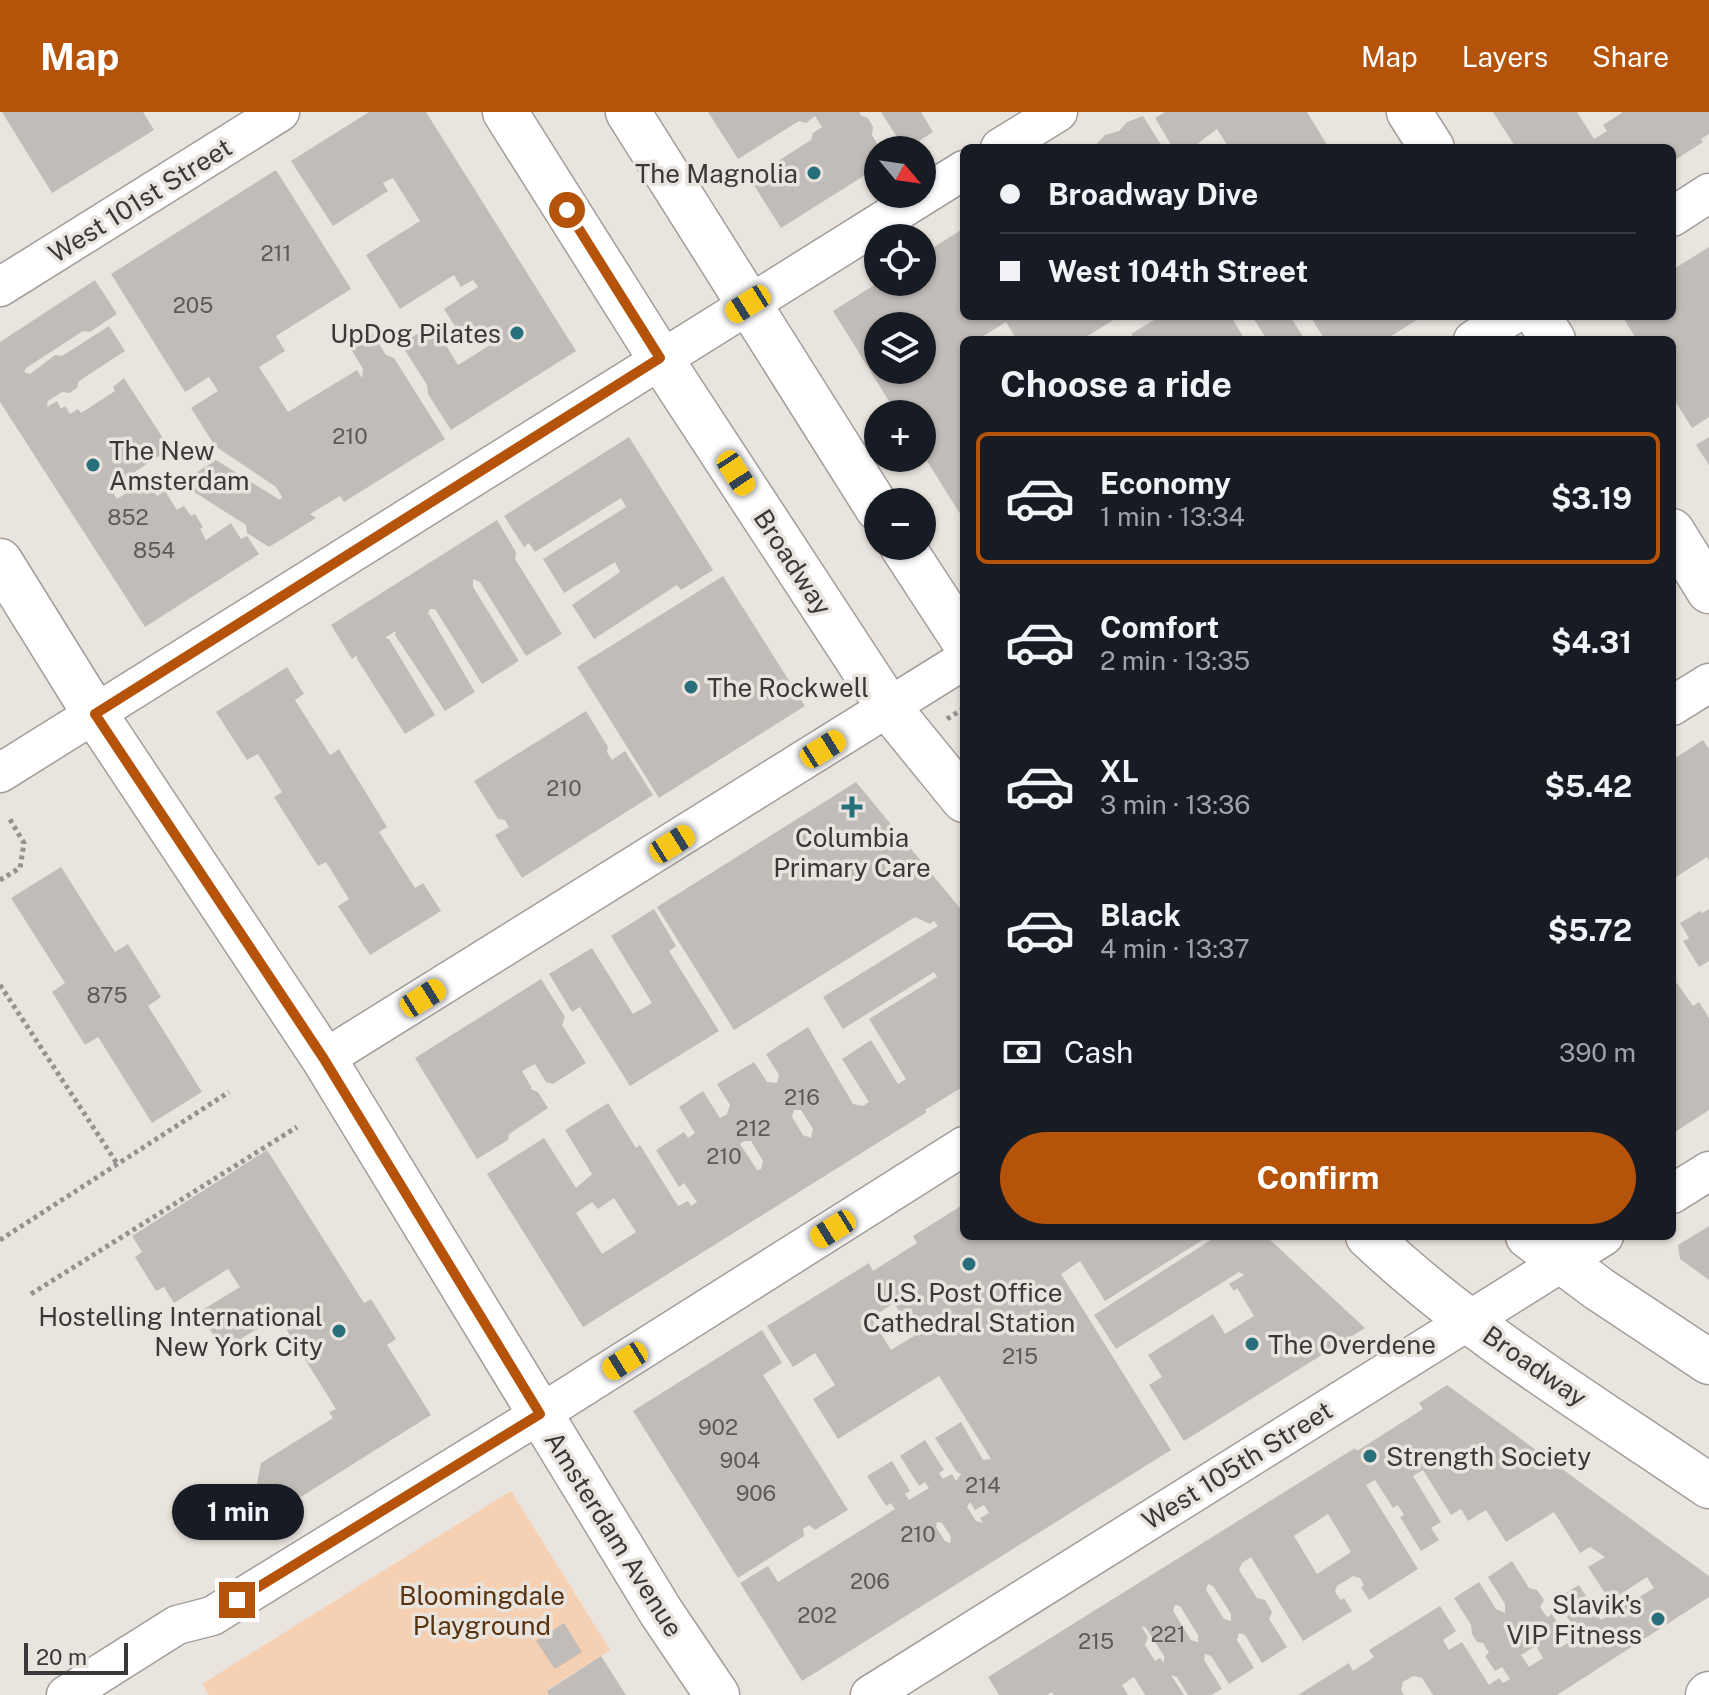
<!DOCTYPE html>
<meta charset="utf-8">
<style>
:root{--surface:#171b24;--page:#242831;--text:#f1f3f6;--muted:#9ea1a6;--line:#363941;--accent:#b45309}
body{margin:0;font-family:"Public Sans",sans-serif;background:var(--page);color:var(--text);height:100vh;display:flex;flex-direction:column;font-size:30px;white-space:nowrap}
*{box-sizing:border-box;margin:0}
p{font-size:26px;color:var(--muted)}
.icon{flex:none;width:44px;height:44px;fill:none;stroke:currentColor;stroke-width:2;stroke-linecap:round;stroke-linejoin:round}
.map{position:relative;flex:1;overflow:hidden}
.details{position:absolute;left:960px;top:224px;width:716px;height:904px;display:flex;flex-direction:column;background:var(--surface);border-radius:12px;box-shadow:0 2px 6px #0004}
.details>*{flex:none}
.hud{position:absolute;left:960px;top:32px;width:716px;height:176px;border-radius:12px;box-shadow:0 2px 6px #0004;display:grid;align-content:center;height:176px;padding:0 40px;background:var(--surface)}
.needle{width:52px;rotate:119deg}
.controls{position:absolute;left:864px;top:24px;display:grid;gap:16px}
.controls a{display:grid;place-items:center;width:72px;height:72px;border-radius:50%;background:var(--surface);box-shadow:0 2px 6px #0004;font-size:40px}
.scale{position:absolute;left:24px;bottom:20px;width:104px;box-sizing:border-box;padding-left:8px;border:4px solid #3b3937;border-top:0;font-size:22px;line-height:28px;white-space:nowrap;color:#3b3937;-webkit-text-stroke:6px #eae4df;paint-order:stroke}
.end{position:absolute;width:36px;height:36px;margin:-18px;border:10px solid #b45309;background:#fff;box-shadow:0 0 0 4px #fff}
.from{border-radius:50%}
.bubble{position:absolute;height:56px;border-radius:28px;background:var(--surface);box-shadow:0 2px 6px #0004;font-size:26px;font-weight:700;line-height:56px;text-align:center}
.car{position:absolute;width:24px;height:48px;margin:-24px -12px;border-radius:10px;box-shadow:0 0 6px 2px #0007;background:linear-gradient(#f5c518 24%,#345 0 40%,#f5c518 0 76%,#345 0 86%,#f5c518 0)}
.hud b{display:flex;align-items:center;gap:28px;height:76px;font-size:30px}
.hud b+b{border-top:2px solid var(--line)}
.hud i{width:20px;height:20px;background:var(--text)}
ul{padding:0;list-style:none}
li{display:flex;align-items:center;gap:24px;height:132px;margin:0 16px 12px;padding:0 24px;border:4px solid transparent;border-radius:12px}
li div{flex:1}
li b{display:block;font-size:30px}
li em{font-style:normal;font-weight:700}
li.active{border-color:var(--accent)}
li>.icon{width:72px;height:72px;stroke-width:1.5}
h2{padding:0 40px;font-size:36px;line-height:96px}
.pay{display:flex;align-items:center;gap:20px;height:88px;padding:0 40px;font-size:30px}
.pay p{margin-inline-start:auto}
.action{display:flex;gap:16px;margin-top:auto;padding:16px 40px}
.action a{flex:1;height:92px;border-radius:48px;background:var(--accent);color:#fff;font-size:32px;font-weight:700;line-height:92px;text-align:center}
header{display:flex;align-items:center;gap:48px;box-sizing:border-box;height:112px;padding:0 40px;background:var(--accent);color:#fff}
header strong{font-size:38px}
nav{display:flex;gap:44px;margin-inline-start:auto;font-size:28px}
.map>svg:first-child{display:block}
</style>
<header>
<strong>Map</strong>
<nav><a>Map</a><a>Layers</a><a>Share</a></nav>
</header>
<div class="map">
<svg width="1709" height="1583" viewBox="0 0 1709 1583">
<rect width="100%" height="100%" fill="#eae4df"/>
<path fill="#f5d0b2" d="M511,1379l99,159 -63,40 2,5h-340l-7,-11z"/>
<path fill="#c2bcb8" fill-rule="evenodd" d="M2,0h141l11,18 -102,63z
M369,0h57l150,239 -125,79 -23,-36 -1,-9 -26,-41 32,-20 25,41 42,-26 -9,-13 -26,16 -21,-33 34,-22 -5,-7 -12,7 -7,-12 -54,34 -34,-54 54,-34 -27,-43 -10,5 5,8 -55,35 -42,-65z
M708,0h152v3l8,3 5,9 -1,8 9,15h-3v17l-97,61 -31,-49 61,-39 2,-7 9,-6 -7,-11 -9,7 -7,-2 -61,38z
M881,0h40l12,20 -28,18z
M1165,0h142l22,36h-100l-12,-19 -25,19h-19l-18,-30z
M1493,0h84l17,27 13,-8 -4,-6 20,-13h86v22l-8,5 2,3 -31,20v-14h-156z
M1143,4l20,32h-70l12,-13 14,-4 8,-9z
M276,58l75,119 -75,47 9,15 -26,16 29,45 69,-42 5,8 1,-9 -17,-28 22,-14 18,28 8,3 51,81 -101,63 -4,-6 -30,18 6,4 -47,29 -22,-14 -1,-8 -66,-42 36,-23 64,40 2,-3 -6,-10 -61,-41 -24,-38 27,-17 -9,-14 -24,15 -74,-118z
M964,116v88h156l-39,24h-64l-11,-18 -29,18h-13v180l-42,-67v-39h-25l-64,-103 46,-29h43v-27zM878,214h44v44h-44z
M1709,135v170l-17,11 -20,-32v-56h-35l-15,-24h50v-46z
M95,168l22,34 -27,18 -7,-1 -57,37 -2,4 6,2 25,-19 7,1 47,-30 16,25 -46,30 -2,7 -8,5 -7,-1 -14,9 -1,6 10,-6 4,8 4,-3 5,8 8,-5 3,4 34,-22 -2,-4 11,-9 46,71 -60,39 7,11 30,-19 10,16 8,-5 12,19 7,-4 7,10 4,-2 8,13 -3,2 6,11 25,-17 10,16 6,-3 12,18 -114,73 -145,-225v-60z
M1152,204h79l14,24h-110l-4,-6 23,-14z
M1252,204h38l15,24h-38z
M1310,204h113l-38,24h-60z
M629,325l84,133 -32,20 -4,-5 -83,54 -22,-34 48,-33 -5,-10 -51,31 -21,-34 83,-52 -5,-9 -86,54 -6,-9 -5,4 -20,-31z
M1709,325v28l-13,-20z
M497,408l19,32 -1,7 47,75 -36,22 -46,-74 -7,-3v8l46,74 -37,23 -47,-75h-5l-3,6 2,-1 46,78 -30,19 -50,-76 1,-4 -5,3 -6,4 4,1 46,76 -30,19 -48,-75v-4l-5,4 -21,-34z
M723,464l82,130 -146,92 -82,-131z
M287,555l17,27 -9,6 35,55 9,-6 48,78 -8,5 36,56 8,-5 18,28 -71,44 -32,-49 11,-7 -23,-37 -8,4 -44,-69 8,-5 -24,-38 -11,6 -31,-48z
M586,599l22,36 -1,5 5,8 13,-9 28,44 -131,83 -27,-43 14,-8 -4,-7 -7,-1 -24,-38z
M1703,628l6,9v112l-2,-4 -34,22 -1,-119z
M856,670l108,131v173l-39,24 2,2 -344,215 -96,-153 57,-36 32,50 16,-14 -27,-44 43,-27 28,45 4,-3 38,61 10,-5 3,5 6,-4 -13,-19 -5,4 -23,-37 28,-18 4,6 7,-5 -16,-26 24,-16 17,27 7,-4 3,-9 -13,-21 37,-22 13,20 10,1 2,-8 -13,-21 42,-27 45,77 10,2 6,-4 -27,-43 29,-19 27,44 8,-5 -37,-60 68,-42 -3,-5 -91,57 -20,-32 115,-71 -4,-5 -4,3 -15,-7 -181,113 -77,-123zM794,998h7l12,19 -2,9 -8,-3 -11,-18zM744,1029h7l12,20 -2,8 -4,1 -17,-26zM614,1086l22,34 -34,22 -26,-41 16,-11 6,7z
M61,755l54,85 13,-8 33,53 -13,9 54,86 -50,31 -54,-86 -13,8 -33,-53 13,-9 -54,-85z
M654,797l22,37 -7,5 50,80 -89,55 -50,-79 -8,5 -23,-38 43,-26 41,66 19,-11 -41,-67z
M1709,797v52l-10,6 -16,-26 6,-3 -9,-15 20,-12 2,2z
M541,867l24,38 -3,8 24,38 -33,21 -7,-2 -11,-18 -13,7 10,17 -2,1 8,3 10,16 -39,26 -1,6 -31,19 -62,-101z
M1677,871l16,23 6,-4 10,16v92l-37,24v-148z
M267,1038l97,153 7,-4 25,40 -9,6 44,70 -143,90 -20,-5 -11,-17 4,-20 72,-45 -4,-6 7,-3 -55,-88 -5,3 -3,-5 -50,31 -24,-38 41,-25 -12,-18 -54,34 -10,-16 -8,4 -21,-34 7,-5 -10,-16z
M964,1092v32h245l-104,65 -25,-40 -19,13 110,176 -369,231 -62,-98 28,-17 10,16 117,-73 -4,-6 -5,3 -19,-30 25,-15 18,30 -5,3 4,6 20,-12 -4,-6 -6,4 -19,-30 25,-16 19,30 -5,3 4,6 9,-5 4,7 5,-7 -4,-2 -22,-34 26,-16 22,38 8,-1 -52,-83 -101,63 -25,-40 22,-14 -20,-32 -22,14 -26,-41 102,-63 4,8 44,-28 -4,-7zM894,1191l20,33 -23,14 -20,-32zM970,1390l5,8 9,-5 5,8 -9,5 3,5 -7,-2 -9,-14zM937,1410l5,1 9,14 -1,6 -5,-2 -9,-14z
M1709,1114v54l-29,-21 -2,-14z
M1217,1124h49l99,92 -181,113 -35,-56 13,-8 -14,-22 65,-41 12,20 29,-18 -17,-28 -3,3 -5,-7 15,-9 -5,-3 -123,77 -22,-34z
M762,1218l20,33 -19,12 85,135 -33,20 -6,-5 -6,4 1,7 -66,42 -105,-167z
M1447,1273l262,191v21l-152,98h-124l-11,-17 -9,-2 -10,6 -2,8 3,5h-106l51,-32 4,8 21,-14 -5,-7 71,-44 16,25 -13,9 6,10 13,-8 27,43 10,-7 4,5 7,-4 -8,-12 -7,4 -10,-15 4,-3 -6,-10 -6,-1 -5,-8 -1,-9 -17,-27 25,-16 17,27 9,4v-9l-17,-27 24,-16 17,27 8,2 7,10 -4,7 7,10 5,-3 10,16 -8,5 7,12 8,-5 -3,-5 10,-6 -20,-32 23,-14 22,35 53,-32 -7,-11 -37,24 -22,-34 17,-10 -15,-10 -10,6 -26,-41 -48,30 -20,-32 -18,11 -7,-12 -10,6 -28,-45 -10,6 28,46 -10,6 8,12 -18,11 -21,-34 4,-2 -6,-10 -5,3 -18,-28 -9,5 52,84 -49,31 -8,-13 3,-2 -4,-7 -7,-2 -16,10 -2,6 6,8 3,-2 8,13 -49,30 -52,-84 -9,6 -3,7 18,28 8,2 7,12 -3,7 18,28 -25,16 -17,-28 -6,-2 -2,7 17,28 -25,16 -18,-28 -6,-2 -1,6 18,29 -11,6h-23l-11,-18 -6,-2 13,20h-39l-11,-18 -12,8 6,10h-75l-1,-3 -5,3h-48l-11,-18 367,-229 2,3 66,-42 -4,-6zM1328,1402l23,38 -34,22 -23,-38zM1208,1472l5,2 18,28v7l-7,-2 -18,-29zM1175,1493l5,1 18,29v7l-7,-2 -18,-29zM1141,1514l5,2 18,28v7l-4,-5 -5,3 -10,-16 3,-8zM1536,1534l7,12 -14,9 -8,-12z
M564,1511l18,29 -27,17 -19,-28z
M601,1544l25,39h-77l-2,-4z"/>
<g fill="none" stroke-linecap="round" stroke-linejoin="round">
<g stroke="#a39d99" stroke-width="41">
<path id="minor" d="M1000,36l58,-36
M1672,105l37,-24
M0,175l280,-175
M1473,228l38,-24
M1672,594l37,-23
M0,661l964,-603
M324,947l640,-399
M1672,1082l37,-23
M66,1583l111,-70 35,-9 328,-202 424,-268
M870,1583l734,-459"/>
</g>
<g stroke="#a39d99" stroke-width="47">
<path id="tertiary" d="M1409,0l23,36
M1538,204l15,24
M1672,419l37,60"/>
</g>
<g stroke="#a39d99" stroke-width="47">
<path id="secondary" d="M1708,1583l1,-1"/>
</g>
<g stroke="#a39d99" stroke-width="47">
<path id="primary" d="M505,0l155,246 229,350 75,92
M628,0l250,397
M902,434l62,95
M0,449l95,153 229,345 337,553 56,83
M1368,1124c102,97 226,171 341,250
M1528,1124l71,53 110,73"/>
</g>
<path stroke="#95918d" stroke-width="5" stroke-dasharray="4 4" stroke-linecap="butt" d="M947,607l17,-11
M0,768l20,-12 4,-25 -15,-25
M0,873l118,180
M0,1128l229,-148
M31,1182l266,-167"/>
<use href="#minor" stroke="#fff" stroke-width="38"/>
<use href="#tertiary" stroke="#fff" stroke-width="44"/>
<use href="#secondary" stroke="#fff" stroke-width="44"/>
<use href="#primary" stroke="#fff" stroke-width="44"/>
</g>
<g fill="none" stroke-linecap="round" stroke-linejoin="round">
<path stroke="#b45309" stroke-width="10" d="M237,1488l303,-186 -216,-355 -229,-345 565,-356 -93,-148"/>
</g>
<g fill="#276f7b" stroke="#eae4df" stroke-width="3">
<circle cx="814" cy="61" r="8"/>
<circle cx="517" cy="221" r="8"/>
<circle cx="93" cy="353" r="8"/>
<circle cx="691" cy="575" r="8"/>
<path d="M848 683h8v8h8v8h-8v8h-8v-8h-8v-8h8z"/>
<circle cx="969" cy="1152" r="8"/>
<circle cx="339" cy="1219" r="8"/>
<circle cx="1252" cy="1232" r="8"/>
<circle cx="1370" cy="1344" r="8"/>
<circle cx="1658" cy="1507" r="8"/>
</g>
<g text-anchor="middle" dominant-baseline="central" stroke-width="7" stroke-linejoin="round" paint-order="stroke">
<g font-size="22" fill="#5d5a57">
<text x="276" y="141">211</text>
<text x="193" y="193">205</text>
<text x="350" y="324">210</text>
<text x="128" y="405">852</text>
<text x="154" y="438">854</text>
<text x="564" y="676">210</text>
<text x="107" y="883">875</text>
<text x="802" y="985">216</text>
<text x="753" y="1016">212</text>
<text x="724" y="1044">210</text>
<text x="1020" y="1244">215</text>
<text x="718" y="1315">902</text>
<text x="740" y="1348">904</text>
<text x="983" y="1373">214</text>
<text x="756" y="1381">906</text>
<text x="918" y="1422">210</text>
<text x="870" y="1469">206</text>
<text x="817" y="1503">202</text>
<text x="1168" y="1522">221</text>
<text x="1096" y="1529">215</text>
</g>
<g font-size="26" fill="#3b3937" stroke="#eae4df" text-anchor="end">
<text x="798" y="61">The Magnolia</text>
<text x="501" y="221">UpDog Pilates</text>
<text x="109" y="338" text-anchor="start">The New<tspan x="109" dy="30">Amsterdam</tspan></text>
<text x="707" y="575" text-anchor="start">The Rockwell</text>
<text x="852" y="725" text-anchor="middle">Columbia<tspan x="852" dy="30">Primary Care</tspan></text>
<text x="969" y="1180" text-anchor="middle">U.S. Post Office<tspan x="969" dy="30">Cathedral Station</tspan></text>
<text x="323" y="1204">Hostelling International<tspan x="323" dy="30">New York City</tspan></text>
<text x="1268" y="1232" text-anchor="start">The Overdene</text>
<text x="1386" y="1344" text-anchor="start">Strength Society</text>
<text x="1642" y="1492">Slavik's<tspan x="1642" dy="30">VIP Fitness</tspan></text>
</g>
<g font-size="26" fill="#3b3937" stroke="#eae4df">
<text transform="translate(140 88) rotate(-32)">West 101st Street</text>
<text transform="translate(793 450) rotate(57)">Broadway</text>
<text transform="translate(1535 1254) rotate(35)">Broadway</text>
<text transform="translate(1237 1353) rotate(-32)">West 105th Street</text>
<text transform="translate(614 1422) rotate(58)">Amsterdam Avenue</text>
</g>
<g font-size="26" fill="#58330f" stroke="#eae4df">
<text x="482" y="1483">Bloomingdale<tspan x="482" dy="30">Playground</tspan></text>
</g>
</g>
</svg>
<div class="controls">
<a><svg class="needle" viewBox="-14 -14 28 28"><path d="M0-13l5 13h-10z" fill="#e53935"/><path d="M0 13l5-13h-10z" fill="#9ea1a6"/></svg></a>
<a><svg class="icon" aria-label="locate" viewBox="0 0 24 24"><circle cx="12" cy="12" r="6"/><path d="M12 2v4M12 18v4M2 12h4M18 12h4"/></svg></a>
<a><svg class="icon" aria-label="layers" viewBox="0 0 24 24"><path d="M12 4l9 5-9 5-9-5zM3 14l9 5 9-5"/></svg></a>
<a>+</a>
<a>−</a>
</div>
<div class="scale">20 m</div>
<i class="end from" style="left:567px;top:98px"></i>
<i class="end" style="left:237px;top:1488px"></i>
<div class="bubble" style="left:172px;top:1372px;width:132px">1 min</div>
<i class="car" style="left:748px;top:192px;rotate:238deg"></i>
<i class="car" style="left:736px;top:361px;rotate:147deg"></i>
<i class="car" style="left:823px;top:637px;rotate:58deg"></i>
<i class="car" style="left:672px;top:732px;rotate:58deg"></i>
<i class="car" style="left:423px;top:886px;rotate:58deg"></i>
<i class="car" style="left:833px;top:1117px;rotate:238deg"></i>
<i class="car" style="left:625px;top:1249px;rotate:238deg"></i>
<div class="hud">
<b><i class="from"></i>Broadway Dive</b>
<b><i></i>West 104th Street</b>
</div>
<section class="details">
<h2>Choose a ride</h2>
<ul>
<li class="active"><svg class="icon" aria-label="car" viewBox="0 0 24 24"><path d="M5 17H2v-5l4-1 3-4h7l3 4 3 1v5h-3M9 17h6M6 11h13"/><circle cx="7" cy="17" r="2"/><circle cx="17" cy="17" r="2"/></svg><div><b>Economy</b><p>1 min · 13:34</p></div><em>$3.19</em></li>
<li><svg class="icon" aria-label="car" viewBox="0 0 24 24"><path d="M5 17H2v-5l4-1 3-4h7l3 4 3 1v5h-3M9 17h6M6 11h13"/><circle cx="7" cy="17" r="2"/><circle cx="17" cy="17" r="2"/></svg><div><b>Comfort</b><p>2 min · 13:35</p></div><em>$4.31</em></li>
<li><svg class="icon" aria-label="car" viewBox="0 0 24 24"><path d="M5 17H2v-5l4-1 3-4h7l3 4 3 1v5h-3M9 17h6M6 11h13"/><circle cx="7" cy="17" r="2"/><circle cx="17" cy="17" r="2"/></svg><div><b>XL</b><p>3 min · 13:36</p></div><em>$5.42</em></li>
<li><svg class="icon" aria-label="car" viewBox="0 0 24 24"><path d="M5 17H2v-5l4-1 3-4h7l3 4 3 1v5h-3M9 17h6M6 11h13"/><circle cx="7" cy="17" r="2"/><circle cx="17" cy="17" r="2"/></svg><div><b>Black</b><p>4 min · 13:37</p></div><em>$5.72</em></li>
</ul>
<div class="pay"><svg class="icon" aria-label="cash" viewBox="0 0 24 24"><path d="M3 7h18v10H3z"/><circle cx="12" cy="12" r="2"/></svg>Cash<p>390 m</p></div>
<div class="action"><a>Confirm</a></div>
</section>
</div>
